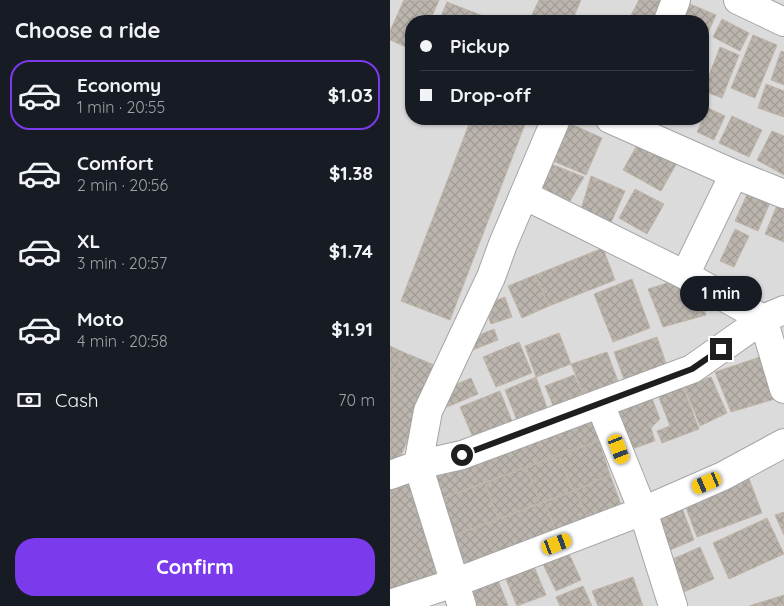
<!DOCTYPE html>
<meta charset="utf-8">
<style>
:root{--surface:#171b24;--page:#20242c;--text:#f1f3f6;--muted:#9ea1a6;--line:#363941;--accent:#7c3aed}
body{margin:0;font-family:Quicksand,sans-serif;background:var(--page);color:var(--text);height:100vh;display:flex;flex-direction:column;font-size:19px;white-space:nowrap}
*{box-sizing:border-box;margin:0}
p{font-size:16px;color:var(--muted)}
.icon{flex:none;width:28px;height:28px;fill:none;stroke:currentColor;stroke-width:2;stroke-linecap:round;stroke-linejoin:round}
.map{position:relative;flex:1;overflow:hidden}
.drawer{display:flex;flex-direction:column;background:var(--surface);width:390px}
.drawer>*{flex:none}
.hud{position:absolute;left:15px;top:15px;width:304px;height:110px;border-radius:20px;box-shadow:0 1px 4px #0004;display:grid;align-content:center;height:110px;padding:0 15px;background:var(--surface)}
.end{position:absolute;width:22px;height:22px;margin:-11px;border:6px solid #1e1e1e;background:#fff;box-shadow:0 0 0 2px #fff}
.from{border-radius:50%}
.bubble{position:absolute;height:35px;border-radius:18px;background:var(--surface);box-shadow:0 1px 4px #0004;font-size:16px;font-weight:800;line-height:35px;text-align:center}
.car{position:absolute;width:15px;height:30px;margin:-15px -8px;border-radius:6px;box-shadow:0 0 4px 1px #0007;background:linear-gradient(#f5c518 24%,#345 0 40%,#f5c518 0 76%,#345 0 86%,#f5c518 0)}
.hud b{display:flex;align-items:center;gap:18px;height:48px;font-size:19px}
.hud b+b{border-top:1px solid var(--line)}
.hud i{width:12px;height:12px;background:var(--text)}
ul{padding:0;list-style:none}
li{display:flex;align-items:center;gap:15px;height:70px;margin:0 10px 8px;padding:0 5px;border:2px solid transparent;border-radius:20px}
li div{flex:1}
li b{display:block;font-size:19px}
li em{font-style:normal;font-weight:800}
li.current{border-color:var(--accent)}
li>.icon{width:45px;height:45px;stroke-width:1.5}
h2{padding:0 15px;font-size:22px;line-height:60px}
.pay{display:flex;align-items:center;gap:12px;height:55px;padding:0 15px;font-size:19px}
.pay p{margin-inline-start:auto}
.button{display:flex;gap:10px;margin-top:auto;padding:10px 15px}
.button a{flex:1;height:58px;border-radius:20px;background:var(--accent);color:#fff;font-size:20px;font-weight:800;line-height:58px;text-align:center}
main{display:flex;flex:1;min-height:0}
.map>svg:first-child{display:block}
</style>
<main>
<section class="drawer">
<h2>Choose a ride</h2>
<ul>
<li class="current"><svg class="icon" aria-label="car" viewBox="0 0 24 24"><path d="M5 17H2v-5l4-1 3-4h7l3 4 3 1v5h-3M9 17h6M6 11h13"/><circle cx="7" cy="17" r="2"/><circle cx="17" cy="17" r="2"/></svg><div><b>Economy</b><p>1 min · 20:55</p></div><em>$1.03</em></li>
<li><svg class="icon" aria-label="car" viewBox="0 0 24 24"><path d="M5 17H2v-5l4-1 3-4h7l3 4 3 1v5h-3M9 17h6M6 11h13"/><circle cx="7" cy="17" r="2"/><circle cx="17" cy="17" r="2"/></svg><div><b>Comfort</b><p>2 min · 20:56</p></div><em>$1.38</em></li>
<li><svg class="icon" aria-label="car" viewBox="0 0 24 24"><path d="M5 17H2v-5l4-1 3-4h7l3 4 3 1v5h-3M9 17h6M6 11h13"/><circle cx="7" cy="17" r="2"/><circle cx="17" cy="17" r="2"/></svg><div><b>XL</b><p>3 min · 20:57</p></div><em>$1.74</em></li>
<li><svg class="icon" aria-label="car" viewBox="0 0 24 24"><path d="M5 17H2v-5l4-1 3-4h7l3 4 3 1v5h-3M9 17h6M6 11h13"/><circle cx="7" cy="17" r="2"/><circle cx="17" cy="17" r="2"/></svg><div><b>Moto</b><p>4 min · 20:58</p></div><em>$1.91</em></li>
</ul>
<div class="pay"><svg class="icon" aria-label="cash" viewBox="0 0 24 24"><path d="M3 7h18v10H3z"/><circle cx="12" cy="12" r="2"/></svg>Cash<p>70 m</p></div>
<div class="button"><a>Confirm</a></div>
</section>
<div class="map">
<svg width="394" height="606" viewBox="0 0 394 606">
<defs>
<pattern id="building-cross-hatch" width="8" height="8" patternUnits="userSpaceOnUse" patternTransform="scale(1.25)"><rect width="8" height="8" fill="#bbb5ae"/><path d="M0 0l8 8M0 8l8-8" fill="none" stroke="#a09b95"/></pattern>
</defs>
<rect width="100%" height="100%" fill="#efede5"/>
<path fill="#dcdbdb" fill-rule="evenodd" d="M0,0h394v606h-394zM21,21h291v98h-291z"/>
<path fill="url(#building-cross-hatch)" stroke="#c0b5a8" d="M14,0h35l-9,21h-19v28l-21,-9v-9z
M149,0h42l-9,21h-43z
M249,0h31l-10,21h-32z
M293,1l33,14 -14,31v-25h-29z
M57,2l49,19h-57z
M332,19l27,14 -9,18 -27,-14z
M363,35l24,10 -22,53 -24,-10z
M330,47l19,8 -17,43 -19,-7z
M391,51l3,1v33l-13,-5z
M376,84l18,7v26l-26,-9z
M318,108l17,8 -11,24 -17,-8z
M342,116l30,14 -13,27 -30,-14z
M81,119h56l-77,201 -49,-19z
M179,123l33,15 -16,37 -33,-14z
M382,131l12,5v39l-27,-15z
M250,140l38,21 -17,30 -38,-21z
M161,164l33,13 -14,24 -30,-13z
M201,176l34,15 -16,36 -29,-14z
M245,189l29,15 -17,30 -28,-16z
M359,190l22,10 -13,31 -23,-10z
M388,203l6,3v36l-19,-8z
M345,229l14,7 -15,31 -14,-6z
M213,248l12,32 -66,26 -14,-31z
M145,275l14,31 -27,12 -14,-32z
M293,278l11,6 12,31 -43,12 -15,-38z
M242,279l18,49 -37,14 -19,-48z
M115,297l7,20 -21,7 -7,-19z
M104,329l4,11 -33,13 -4,-11z
M169,333l12,31 -35,13 -11,-31z
M267,337l13,38 -42,15 -14,-38z
M129,342l13,31 -36,14 -13,-30z
M0,346l13,6 -13,31z
M13,352l36,15 -46,107 -3,-2v-89z
M217,352l14,37 -34,13 -16,-38z
M370,357l15,42 -44,13 -16,-40z
M184,375l13,27 -30,13 -12,-29z
M146,377l14,39 -30,12 -15,-38z
M321,377l16,36 -27,13 -16,-40z
M81,378l7,16 -31,13 -7,-16z
M293,386l16,43 -37,14 -5,-12 13,-5 -12,-31z
M110,391l16,40 -39,16 -17,-40z
M261,396l9,23 -9,9 4,13 -29,10 -14,-41z
M200,416l9,25 -165,60 -9,-25z
M209,441l11,34 -37,16 -15,-37z
M168,454l15,37 -33,12 -14,-36z
M136,467l14,36 -42,16 -13,-36z
M220,475l15,40 -33,14 -16,-39z
M358,476l14,37 -65,24 -14,-37z
M18,478l36,99 -54,20v-112z
M95,483l13,36 -51,19 -13,-37z
M186,490l16,39 -33,12 -14,-39z
M155,502l14,39 -98,35 -14,-38z
M291,505l13,35 -29,12 -13,-36z
M394,512v23l-9,-20z
M377,518l17,36 -55,25 -16,-36z
M175,545l16,35 -25,11 -17,-35z
M310,547l14,32 -35,15 -13,-32z
M140,557l16,38 -29,11 -15,-36z
M105,573l13,33h-39l-8,-18z
M243,577l10,29h-45l-6,-15z
M193,586l9,20h-32l-4,-9z
M394,595v11h-35z"/>
<g fill="none" stroke-linecap="round" stroke-linejoin="round">
<g stroke="#a5a5a5" stroke-width="30">
<path id="minor" d="M348,0l46,22
M278,21l8,-21
M220,119l124,55 50,20
M134,195l161,80 78,44 21,70
M295,275l49,-101
M210,404l43,107 30,95
M0,475l28,-10 10,-54 63,-134 12,-33 53,-125
M0,604l64,-21 189,-72 80,-35 61,-33
M72,606l-44,-141 44,-10 230,-86 71,-50 21,-9"/>
</g>
<use href="#minor" stroke="#fff" stroke-width="28"/>
</g>
<g fill="none" stroke-linecap="round" stroke-linejoin="round">
<path stroke="#1e1e1e" stroke-width="6" d="M72,455l230,-86 29,-20"/>
</g>
</svg>
<i class="end from" style="left:72px;top:455px"></i>
<i class="end" style="left:331px;top:349px"></i>
<div class="bubble" style="left:290px;top:276px;width:82px">1 min</div>
<i class="car" style="left:229px;top:449px;rotate:159deg"></i>
<i class="car" style="left:317px;top:483px;rotate:247deg"></i>
<i class="car" style="left:167px;top:544px;rotate:69deg"></i>
<div class="hud">
<b><i class="from"></i>Pickup</b>
<b><i></i>Drop-off</b>
</div>
</div>
</main>
